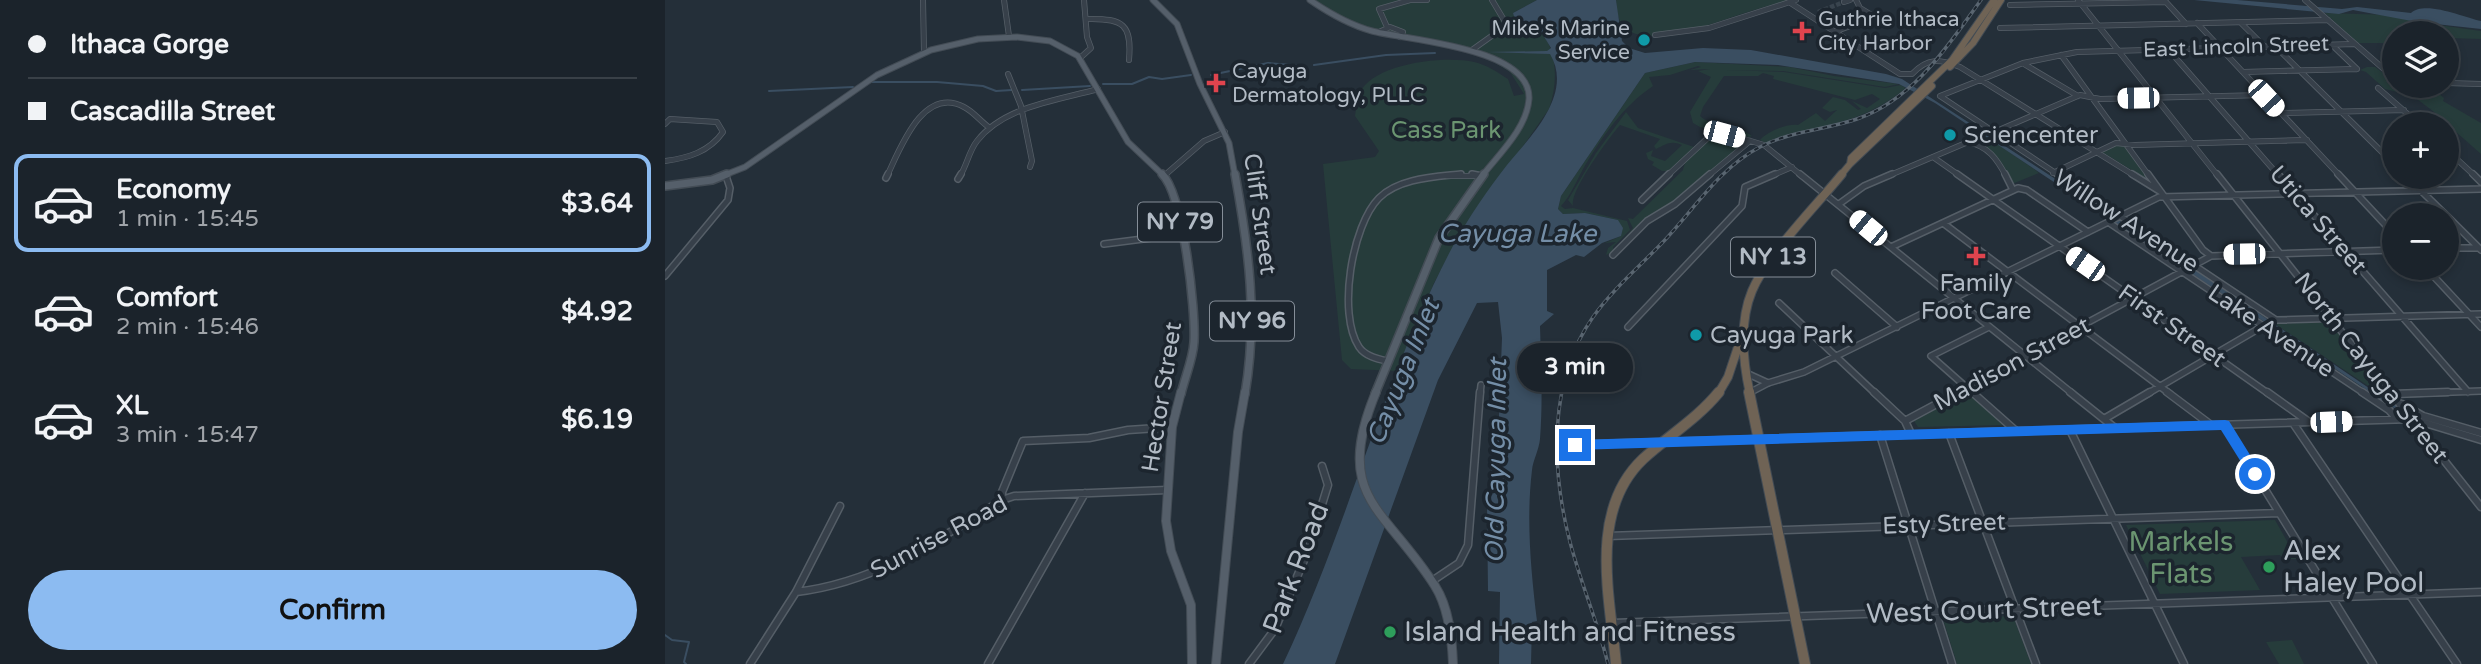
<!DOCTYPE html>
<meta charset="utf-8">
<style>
:root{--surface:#1b232b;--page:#282f37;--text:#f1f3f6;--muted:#a0a4a9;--line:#394047;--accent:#8cbbf1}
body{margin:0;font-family:"Varela Round",sans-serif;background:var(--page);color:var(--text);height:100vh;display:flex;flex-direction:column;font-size:26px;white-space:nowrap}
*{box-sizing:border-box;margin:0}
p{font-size:23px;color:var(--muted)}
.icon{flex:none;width:38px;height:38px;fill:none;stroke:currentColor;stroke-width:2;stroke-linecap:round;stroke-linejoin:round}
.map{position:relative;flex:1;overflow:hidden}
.drawer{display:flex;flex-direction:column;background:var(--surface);width:665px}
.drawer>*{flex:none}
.hud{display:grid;align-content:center;height:154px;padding:0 28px;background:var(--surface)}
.controls{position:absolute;left:1717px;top:21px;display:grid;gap:14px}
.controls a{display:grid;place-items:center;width:77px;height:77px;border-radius:50%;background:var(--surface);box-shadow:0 4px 10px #0003,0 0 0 2px var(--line);font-size:35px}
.end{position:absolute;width:32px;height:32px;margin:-16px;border:9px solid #1a73e8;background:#fff;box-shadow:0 0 0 4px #fff}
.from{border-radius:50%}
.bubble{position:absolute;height:49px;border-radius:24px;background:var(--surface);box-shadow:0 4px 10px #0003,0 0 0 2px var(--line);font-size:23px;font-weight:700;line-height:49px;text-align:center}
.car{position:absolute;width:21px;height:42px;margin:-21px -10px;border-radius:9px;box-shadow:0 0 5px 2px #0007;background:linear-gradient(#fff 24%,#345 0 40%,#fff 0 76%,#345 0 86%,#fff 0)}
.hud b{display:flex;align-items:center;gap:24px;height:66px;font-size:26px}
.hud b+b{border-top:2px solid var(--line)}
.hud i{width:18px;height:18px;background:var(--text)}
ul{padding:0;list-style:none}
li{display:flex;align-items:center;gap:21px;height:98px;margin:0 14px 10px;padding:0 14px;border:4px solid transparent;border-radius:14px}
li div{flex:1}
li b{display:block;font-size:26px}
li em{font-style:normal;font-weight:700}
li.selected{border-color:var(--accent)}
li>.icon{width:63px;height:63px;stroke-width:1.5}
.action{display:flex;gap:14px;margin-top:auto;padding:14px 28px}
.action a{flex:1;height:80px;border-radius:42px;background:var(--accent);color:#111;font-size:28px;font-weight:700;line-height:80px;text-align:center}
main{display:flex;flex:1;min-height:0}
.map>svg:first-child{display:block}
</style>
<main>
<section class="drawer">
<div class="hud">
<b><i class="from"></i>Ithaca Gorge</b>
<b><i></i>Cascadilla Street</b>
</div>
<ul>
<li class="selected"><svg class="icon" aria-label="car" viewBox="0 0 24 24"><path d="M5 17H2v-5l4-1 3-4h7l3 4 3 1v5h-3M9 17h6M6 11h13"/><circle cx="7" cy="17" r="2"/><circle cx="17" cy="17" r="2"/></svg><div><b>Economy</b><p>1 min · 15:45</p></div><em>$3.64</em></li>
<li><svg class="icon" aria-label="car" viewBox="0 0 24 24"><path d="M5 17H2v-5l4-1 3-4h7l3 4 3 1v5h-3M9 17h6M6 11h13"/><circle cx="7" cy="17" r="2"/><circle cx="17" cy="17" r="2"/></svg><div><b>Comfort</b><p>2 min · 15:46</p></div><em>$4.92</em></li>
<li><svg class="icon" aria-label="car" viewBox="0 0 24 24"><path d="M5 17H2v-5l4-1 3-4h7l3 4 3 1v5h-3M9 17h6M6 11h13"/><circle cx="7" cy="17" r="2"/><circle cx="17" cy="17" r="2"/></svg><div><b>XL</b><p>3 min · 15:47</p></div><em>$6.19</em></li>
</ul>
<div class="action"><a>Confirm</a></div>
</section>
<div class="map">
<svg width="1816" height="664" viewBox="0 0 1816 664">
<rect width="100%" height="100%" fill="#242f39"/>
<path fill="#263c3b" d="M650,0h222l-24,13 5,10 22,7c18,22 18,53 9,79l-93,133 -22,41 -36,88 -47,-2 -9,-9 -19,-196 52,-7 4,-6 -24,-35c1,-7 2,-15 4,-22 13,-31 87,-39 115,-32 13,3 23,10 34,17l6,17 10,-2 -14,-22 -26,-16 -118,-29 -20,-8z
M951,0h177c-11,3 -22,4 -32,8 -30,8 -101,39 -130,24 -13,-6 -14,-19 -15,-32z
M1660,13l66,2 26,7 64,9v8l-34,-1v-5h-53v10h-36z
M1030,62l95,5 44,9 65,8 -14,3 -102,-16 -58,-1 59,2 101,16 16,-3 5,3c-31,25 -55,32 -93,41 -16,3 -33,6 -47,14l-6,-3c7,-8 27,-17 38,-15l18,-12 9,8 12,-11 -7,2 -8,-4 11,-11 12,3 13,10 3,-1 -9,-8 15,7 13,-9 -8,-5 -17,6 -82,-21 1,-3 -11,-3 -5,3h-34l-21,31 -3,9c14,13 37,8 52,20l-3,1 -49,-10 -7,-4 -3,-11 21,-35 -13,-6 12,-2 -20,1 11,-3 -3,-1 -28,9 -21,2 4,9c-30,20 -51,51 -70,83 -6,11 -13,28 -22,37l4,3 8,-1 54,13 3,9 -17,17 1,4 -8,4 2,-7 8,-6 -11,1 16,-7 -3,-16 -33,-7 -22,1 -5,-5 3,-13 84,-123z
M1702,67h8l19,14v5c18,0 37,-1 50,12l-1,3 38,22v31l-34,-30 -12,-4 3,-5 -25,-19 -28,-7 -19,-17 -6,-2z
M961,112l12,16 56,19 -23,24h-9l-10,-6 2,-3 -6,-3 -2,-6 7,-3 -2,6 14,5 17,-16c-11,-5 -16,-1 -26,4l-2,-3 6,-7 -40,-14c-12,14 -51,67 -47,81l-5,-6 28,-47z
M1313,131l56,38 5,4 -27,11 -16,-28 -20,-15z
M1051,137h16l13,6 -64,54 -37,23 -28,28 17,-20 -5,-10 5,1 50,-49c3,-14 19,-29 33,-33z
M1454,144l6,2 25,35 -48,-29z
M1665,322l64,81 -119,-79z
M1302,392l38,33 -87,2 -4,-6z
M1610,520l22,39h-14l-3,-4 -39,2 19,33 -100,4 -34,-69z
M1348,616l18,48h-74l-14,-45z
M1626,640h1l12,24h-25l-13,-22z"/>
<path fill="#3a4e61" d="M872,0h79l6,41 7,7 16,5 58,-5 48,2 135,24 16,5 293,191 190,129 12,7 84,28v4l-58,-17 -26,-11 -462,-307 -36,-19 -121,-19 -83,-3 -50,11 -84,123 -3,13 5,5 22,-1 33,7 5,8 -2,8 -19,7 -18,14 -8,-2 -29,15v41l7,3 -14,12c1,37 3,75 0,113 -1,11 -7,21 -8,31 -6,50 -1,102 5,151l-5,1 -1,42h-32l1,-72 -12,-1 -1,-86 12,-89 3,-78 -4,-36 -21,1 -39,77 -103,284h-52c65,-137 101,-289 171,-420 15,-27 34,-55 53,-79 23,-28 67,-71 43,-111l-63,-2 60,-1 4,-3 -11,-18c-11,-6 -24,-3 -27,-17z
M1529,0h43l105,9 15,-2 54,6c14,-13 52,4 70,8v8l-64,-7 -64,-12 -14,4z"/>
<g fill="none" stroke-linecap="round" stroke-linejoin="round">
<path stroke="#3a4e61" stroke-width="2" d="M649,65l72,-10 49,-2
M546,75l57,-12 36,3
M207,82h65l46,4 13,5 16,-1
M438,84h29l17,-7 13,2 29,-4
M357,90l68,-4
M104,91l84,-4
M0,635l7,5 17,2 -5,20 2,2"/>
<path stroke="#39444e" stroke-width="4.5" stroke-dasharray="4.5 2" stroke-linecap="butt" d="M1153,12l26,-10"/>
<g stroke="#555e67" stroke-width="6">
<path id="minor-far2" d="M258,0l1,52
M339,0l5,36
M746,0h16
M1191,0l4,8 15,9
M1413,0l140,176
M1640,0l89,78
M1124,2l111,72h12c16,-17 28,-15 48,-7l175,109
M1179,2l6,-2
M1345,5l156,-3 20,22
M422,19c37,-1 45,6 42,41
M1532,23l143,153
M1576,23l23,23
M722,27l-8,-18 31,-9
M1335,28l328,-8
M714,32l11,-5 13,5 -3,5
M1169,32l41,-15
M990,35l54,-7 87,-28
M1667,45l25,24
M1610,46l119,118
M1503,49l111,127
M807,50l35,-25 -15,-25
M1396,55l88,121
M415,58l11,-10 -4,-11 -3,-37
M1359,64l54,32
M1578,72l114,-3
M343,74l13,32 11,55 -2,6
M1782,83l34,1
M1713,88l41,36
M1616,113l123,-3
M0,124l5,-5 47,3 6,10c-14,20 -35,26 -58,29
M1327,133l88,-38 20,4 164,-4
M1782,150l28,26
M1268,157l27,19
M1388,173l63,-30 19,2 172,-5
M500,175l39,-34 21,-9
M222,176c13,-27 36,-91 77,-69 10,5 17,15 26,21
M295,176c7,-11 9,-25 17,-35 27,-35 82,-41 121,-52
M781,176h36
M1002,176l45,-42 12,-1 40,12 38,31
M1043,176l42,-35
M1106,176l21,-9
M1223,176l80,-34c20,4 29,17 38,34
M1395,176l-120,-80 83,-33 54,-11 277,-8"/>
</g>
<g stroke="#555e67" stroke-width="8">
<path id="minor-far1" d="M807,174l10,2
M1135,174l273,220
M1292,174l312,220
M1340,174l8,16
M1392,174l219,146 205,-6
M1467,174l29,18
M1483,174l55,76 8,6
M1552,174l174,220
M1613,174l190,218
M1673,174l56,60
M1808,174l8,8
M1742,177l39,38
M221,178l2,-4
M293,179l3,-5
M977,200l27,-26
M1174,204l25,-18 28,-12
M1782,216l34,34
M1443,222l257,172
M1278,223l227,171
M439,244l78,-10
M1226,247l127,-59 9,2 61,42
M1782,248h31
M948,255l34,-34 28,-17 35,-30
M1761,268l55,59
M1170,273l62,54
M0,276l63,-76 2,-12 -4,-12
M1114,303l97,91
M963,327l114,-121 3,-19 30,-13
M722,361c-10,-2 -22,-5 -28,-14 -22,-33 -7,-122 20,-149 20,-20 56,-21 82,-24
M1081,373l22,10
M1084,393l19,-10 36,-11 355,-175 322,-8
M815,394l1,-9
M1290,394l256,-138 183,-6
M1309,394l-43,-38 58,-29
M1482,394l116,-68
M1732,394l84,-3"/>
</g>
<g stroke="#555e67" stroke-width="9">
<path id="minor" d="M1209,392l31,29 6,13
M1307,392l44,39
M1405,392l45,36
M1502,392l44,33
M1602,392l42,30
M1697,392l27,18 8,9
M1725,392l91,115
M1728,394l55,-2
M1737,404l21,12 58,17
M1439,419l46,-27
M1240,421l54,-29
M1628,423l164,241
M1560,425l148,239
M1405,430l114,234
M1284,433l87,231
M1215,435l72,229
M899,445l848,-26 69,21
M337,500v-8l21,-51 66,-3 39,-8 44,-3
M943,536l671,-23
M767,581l27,-18 9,-18 12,-153
M131,592c78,-9 141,-51 206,-92l12,-4 153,-6
M948,623l868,-31
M85,664l46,-72 44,-86
M323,664l97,-171
M584,664l26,-35 32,-76 21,-68 -6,-19"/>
</g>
<g stroke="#434c55" stroke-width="7">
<path id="major-far2" d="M488,0l24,24 23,60 29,59 6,33
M645,0c19,13 40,25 62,31 34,9 160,16 157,68 -2,29 -30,55 -47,77
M57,176l23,-9 132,-92 54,-25 47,-11 39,-2 33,4 28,15 50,86 36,34"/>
</g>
<g stroke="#434c55" stroke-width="10">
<path id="major-far1" d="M497,174c21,20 34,136 32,168 -1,17 -9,35 -13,52
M570,174c14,76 23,144 10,220
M0,186l47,-6 15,-6
M710,394l64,-156 45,-64"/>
</g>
<g stroke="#434c55" stroke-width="10">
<path id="major" d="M516,392l-9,35 -6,94 5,30 20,54 1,59
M711,392c-44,106 9,115 59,194 14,22 17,52 18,78
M551,664l22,-232 7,-40"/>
</g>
<g stroke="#424b54" stroke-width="8">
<path id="highway-far2" d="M1285,67l23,-24 28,-43
M1185,164l82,-78
M1175,176l10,-12 1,-6 101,-98 42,-60"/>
</g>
<g stroke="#424b54" stroke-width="10">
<path id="highway-far1" d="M1053,394l10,-17 15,-45
M1085,394c-7,-32 -11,-72 2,-103 15,-36 64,-85 90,-117"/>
</g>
<g stroke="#424b54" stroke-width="12">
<path id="highway" d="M1084,392l56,272
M951,664c-6,-67 -28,-153 27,-205 25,-23 54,-40 76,-67"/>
</g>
<use href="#minor-far2" stroke="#37404a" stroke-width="4.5"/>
<use href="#minor-far1" stroke="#37404a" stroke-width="5"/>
<use href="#minor" stroke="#37404a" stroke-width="6"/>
<use href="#major-far2" stroke="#555f6a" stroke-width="5"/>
<use href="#major-far1" stroke="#555f6a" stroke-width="7"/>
<use href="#major" stroke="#555f6a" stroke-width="8"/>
<use href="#highway-far2" stroke="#6f6355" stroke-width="6"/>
<use href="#highway-far1" stroke="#6f6355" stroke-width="8"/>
<use href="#highway" stroke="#6f6355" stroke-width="10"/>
<g stroke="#596570" stroke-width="3.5">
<path id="rail" d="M943,664c-10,-41 -27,-80 -38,-122 -19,-73 -22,-161 23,-225 20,-28 46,-50 69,-74 31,-32 57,-75 98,-96 30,-16 65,-17 97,-28 57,-20 90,-72 124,-119"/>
</g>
<use href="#rail" stroke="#1c252e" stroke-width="2" stroke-dasharray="4.5" stroke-linecap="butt"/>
</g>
<path fill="#1a73e8" d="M1560,420l4,1 31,50v7h-9l-30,-48 -646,20 -7,-5 7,-5z"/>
<g fill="#e0444e" stroke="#1c252e" stroke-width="2.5">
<path d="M1133.5 20.5h7v7h7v7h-7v7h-7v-7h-7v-7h7z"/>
<path d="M547.5 72.5h7v7h7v7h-7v7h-7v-7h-7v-7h7z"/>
<path d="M1307.5 245.5h7v7h7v7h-7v7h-7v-7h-7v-7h7z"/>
</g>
<g fill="#0f9aa8" stroke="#1c252e" stroke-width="2.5">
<circle cx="979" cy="40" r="7"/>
<circle cx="1285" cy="135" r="7"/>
<circle cx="1031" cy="335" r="7"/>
</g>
<g fill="#2e9e5b" stroke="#1c252e" stroke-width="2.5">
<circle cx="1604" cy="567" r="7"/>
<circle cx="725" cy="632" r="7"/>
</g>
<g text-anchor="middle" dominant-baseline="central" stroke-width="7" stroke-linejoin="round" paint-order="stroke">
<g font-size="21" fill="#b2bbc5" stroke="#1c252e" text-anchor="start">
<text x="1153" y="19">Guthrie Ithaca<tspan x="1153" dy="24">City Harbor</tspan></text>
<text x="965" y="28" text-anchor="end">Mike's Marine<tspan x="965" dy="24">Service</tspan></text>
<text x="567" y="71">Cayuga<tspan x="567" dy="24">Dermatology, PLLC</tspan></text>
</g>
<g font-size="21" fill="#b2bbc5" stroke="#1c252e">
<text transform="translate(1571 47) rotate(-2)">East Lincoln Street</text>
</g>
<g fill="#1c252e" stroke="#858e98" stroke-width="2">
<rect x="473" y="202.5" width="84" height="39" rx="5"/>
<rect x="1066" y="237.5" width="84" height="39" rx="5"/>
<rect x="545" y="301.5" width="84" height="39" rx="5"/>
</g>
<g font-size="23" font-weight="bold" fill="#b2bbc5">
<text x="515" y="222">NY 79</text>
<text x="1108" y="257">NY 13</text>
<text x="587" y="321">NY 96</text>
</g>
<g font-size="24" fill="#6b9571" stroke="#1c252e">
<text x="781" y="130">Cass Park</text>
</g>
<g font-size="24" fill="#b2bbc5" stroke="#1c252e" text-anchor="start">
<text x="1299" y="135">Sciencenter</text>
<text x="1311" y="283" text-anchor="middle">Family<tspan x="1311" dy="28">Foot Care</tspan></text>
<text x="1045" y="335">Cayuga Park</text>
</g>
<g font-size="24" fill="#b2bbc5" stroke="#1c252e">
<text transform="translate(595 214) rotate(82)">Cliff Street</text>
<text transform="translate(1653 220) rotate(49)">Utica Street</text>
<text transform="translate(1461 221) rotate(33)">Willow Avenue</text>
<text transform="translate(1507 326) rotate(35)">First Street</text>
<text transform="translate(1606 331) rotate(34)">Lake Avenue</text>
<text transform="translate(1347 364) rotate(-28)">Madison Street</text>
<text transform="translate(1706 368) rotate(52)">North Cayuga Street</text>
<text transform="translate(497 397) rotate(-81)">Hector Street</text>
<text transform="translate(1279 524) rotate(-2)">Esty Street</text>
<text transform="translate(274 537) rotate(-28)">Sunrise Road</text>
</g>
<g font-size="26" font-style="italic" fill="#748ea7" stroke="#1c252e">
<text x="852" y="233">Cayuga Lake</text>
<text transform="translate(738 372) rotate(-68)">Cayuga Inlet</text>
<text transform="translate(831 461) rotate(-89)">Old Cayuga Inlet</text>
</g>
<g font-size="28" fill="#6b9571" stroke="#1c252e">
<text x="1516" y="542">Markels<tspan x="1516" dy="32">Flats</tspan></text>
</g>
<g font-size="28" fill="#b2bbc5" stroke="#1c252e" text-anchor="start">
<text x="1618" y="551">Alex<tspan x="1618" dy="32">Haley Pool</tspan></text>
<text x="739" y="632">Island Health and Fitness</text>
</g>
<g font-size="28" fill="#b2bbc5" stroke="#1c252e">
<text transform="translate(631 568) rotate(-69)">Park Road</text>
<text transform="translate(1319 610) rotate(-2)">West Court Street</text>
</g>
</g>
</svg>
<div class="controls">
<a><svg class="icon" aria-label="layers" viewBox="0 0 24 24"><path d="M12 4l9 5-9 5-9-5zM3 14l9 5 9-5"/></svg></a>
<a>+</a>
<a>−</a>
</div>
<i class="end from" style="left:1590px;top:474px"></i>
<i class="end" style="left:910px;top:445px"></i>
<div class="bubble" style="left:852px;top:343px;width:116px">3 min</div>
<i class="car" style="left:1473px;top:98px;rotate:269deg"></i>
<i class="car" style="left:1601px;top:98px;rotate:137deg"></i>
<i class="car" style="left:1059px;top:134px;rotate:105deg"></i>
<i class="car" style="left:1203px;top:228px;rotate:310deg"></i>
<i class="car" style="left:1579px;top:254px;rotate:269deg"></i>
<i class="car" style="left:1420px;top:264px;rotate:305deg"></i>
<i class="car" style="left:1666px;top:422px;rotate:88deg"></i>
</div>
</main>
